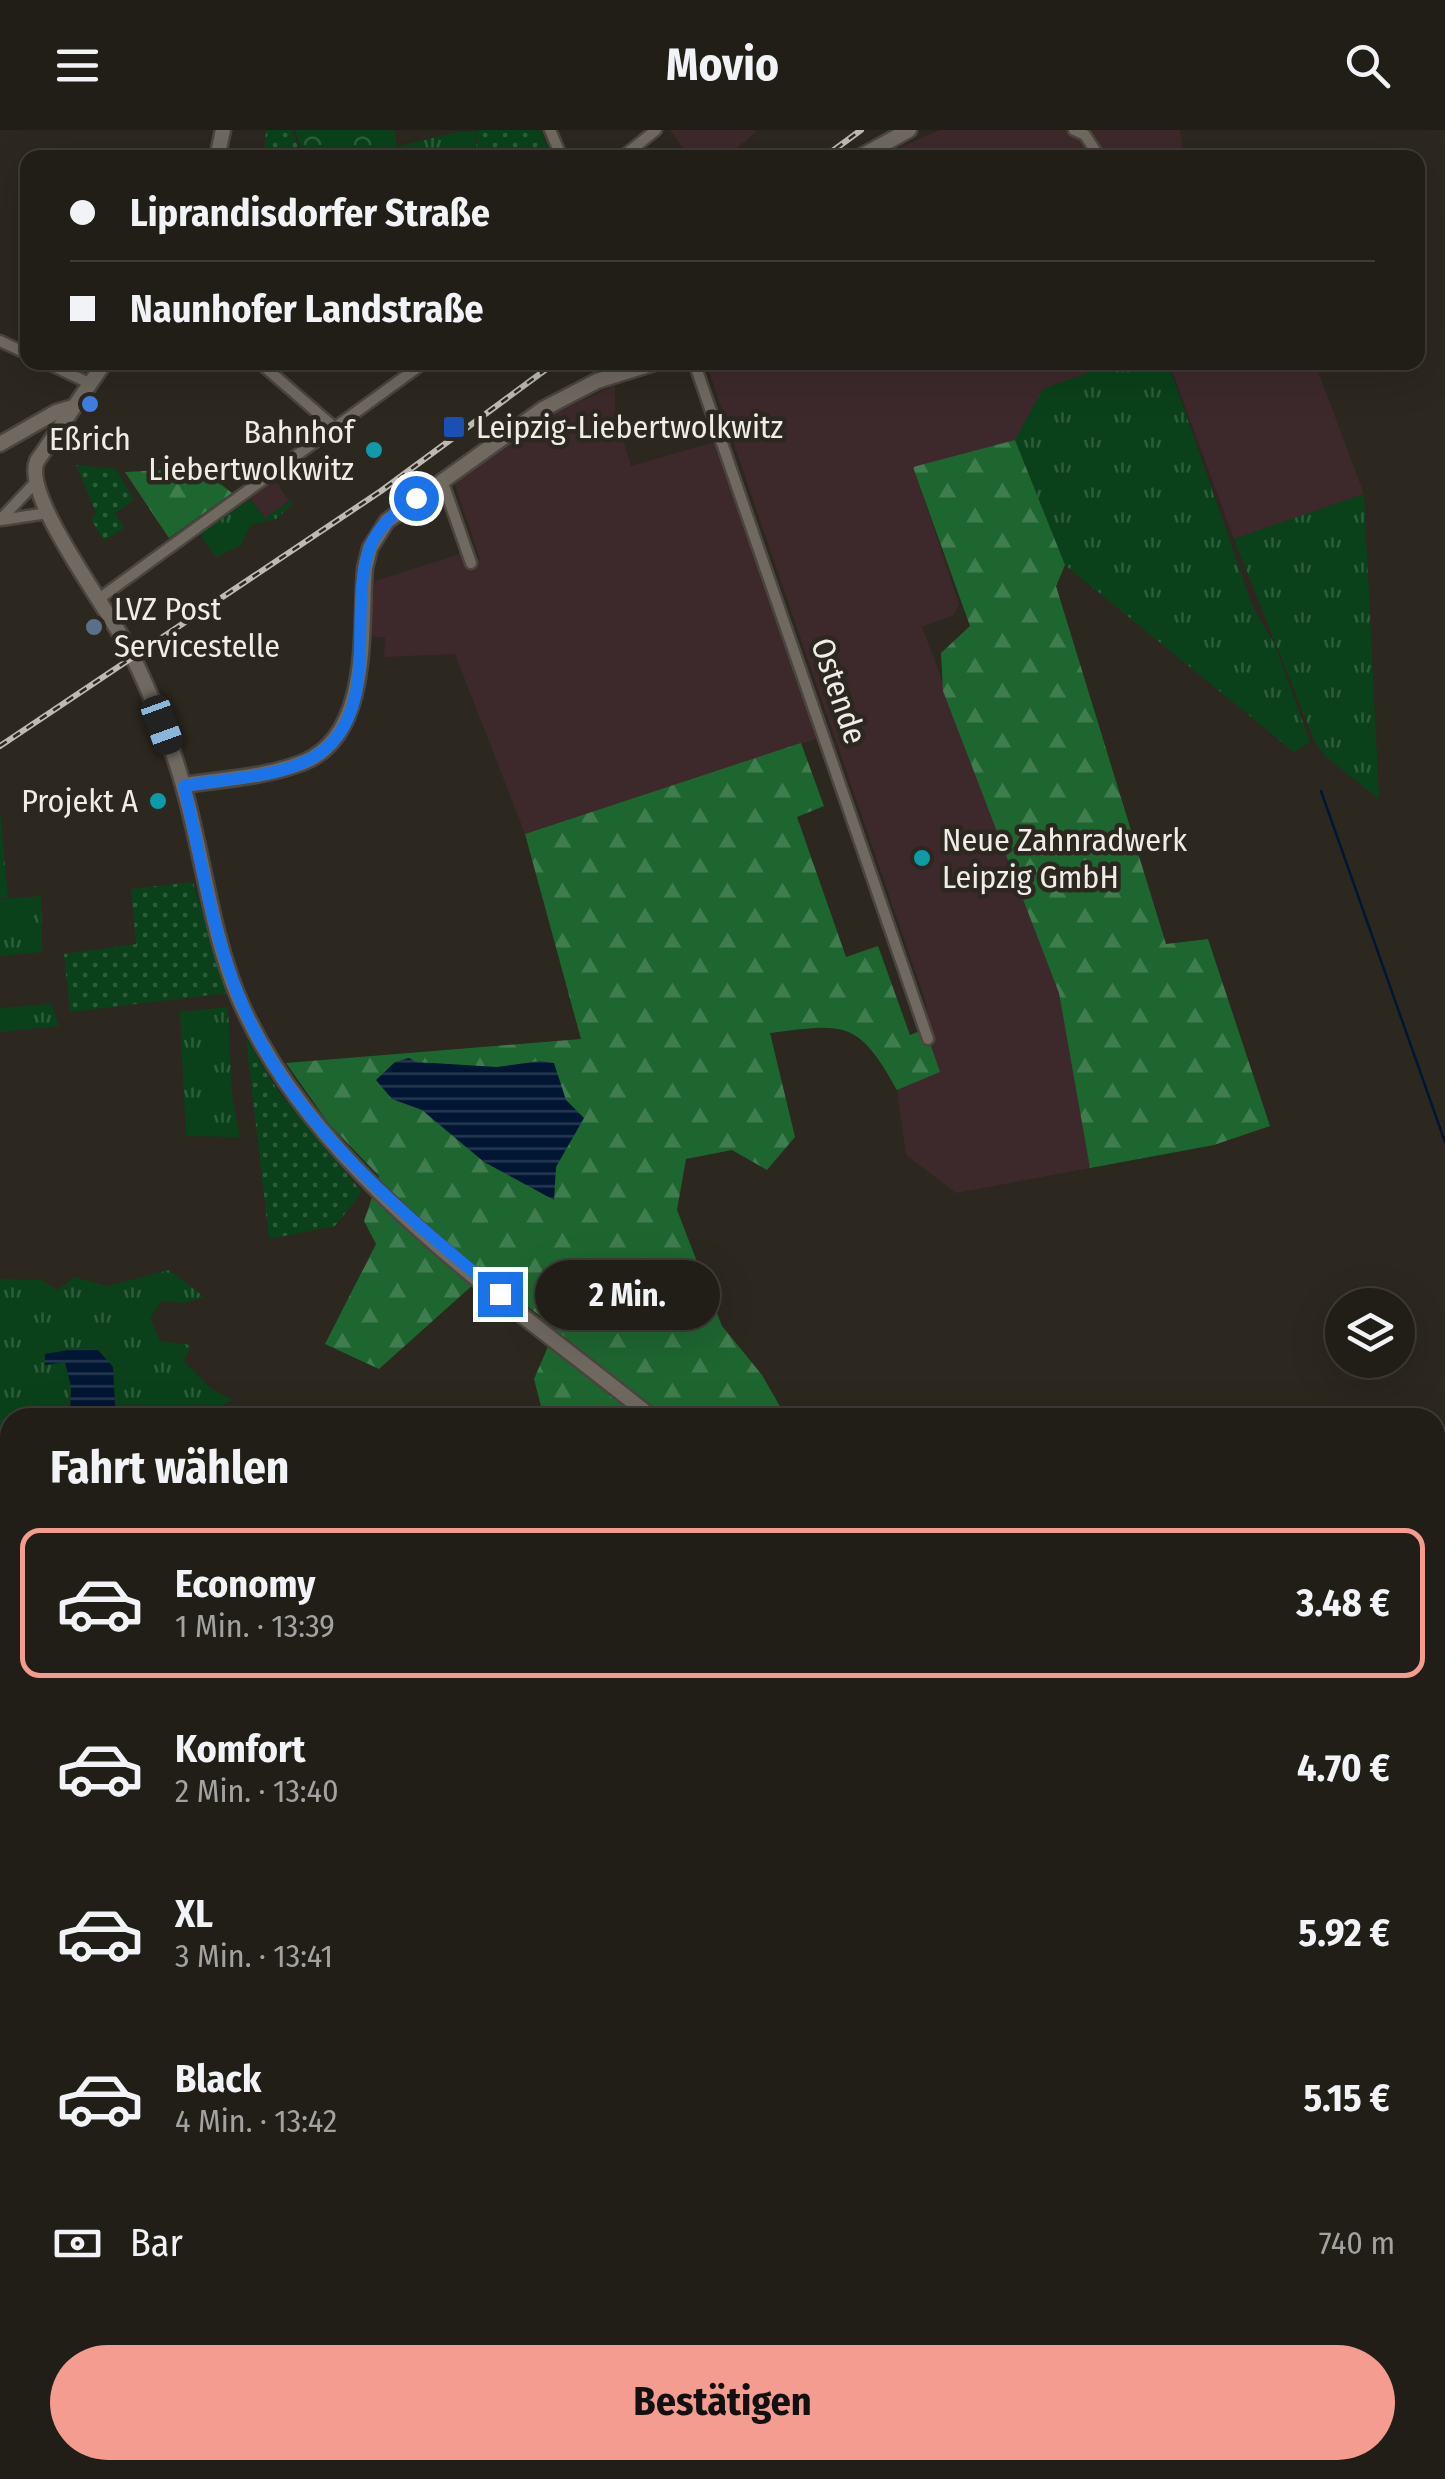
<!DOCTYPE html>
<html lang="de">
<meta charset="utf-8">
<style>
:root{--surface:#211d17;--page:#292620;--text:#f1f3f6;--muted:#a2a2a1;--line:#3e3b36;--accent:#f59c90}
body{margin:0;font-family:"Fira Sans Condensed",sans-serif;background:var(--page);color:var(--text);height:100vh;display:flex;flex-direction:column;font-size:38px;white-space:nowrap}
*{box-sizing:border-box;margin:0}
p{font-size:32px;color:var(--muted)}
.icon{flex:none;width:55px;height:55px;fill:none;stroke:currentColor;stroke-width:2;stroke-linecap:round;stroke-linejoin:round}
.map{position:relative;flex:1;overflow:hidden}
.details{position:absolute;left:0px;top:1278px;width:1445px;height:1072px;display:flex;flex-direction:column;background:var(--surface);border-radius:30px 30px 0 0;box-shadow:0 10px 40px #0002,0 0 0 2px var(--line)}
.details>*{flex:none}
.top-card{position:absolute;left:20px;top:20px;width:1405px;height:220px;border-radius:20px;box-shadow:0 10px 40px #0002,0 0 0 2px var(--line);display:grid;align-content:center;height:220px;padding:0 50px;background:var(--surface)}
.tools{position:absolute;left:1325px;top:1158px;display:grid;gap:20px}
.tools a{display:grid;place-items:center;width:90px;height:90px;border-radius:50%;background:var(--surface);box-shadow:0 10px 40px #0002,0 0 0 2px var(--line);font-size:50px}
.end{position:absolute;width:45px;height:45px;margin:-22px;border:12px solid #1a73e8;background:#fff;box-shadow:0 0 0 5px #fff}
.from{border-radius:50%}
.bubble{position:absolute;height:70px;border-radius:35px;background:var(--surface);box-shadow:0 10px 40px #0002,0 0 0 2px var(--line);font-size:32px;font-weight:700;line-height:70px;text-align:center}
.car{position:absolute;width:30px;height:60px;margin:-30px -15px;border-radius:12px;box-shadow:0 0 8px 2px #0007;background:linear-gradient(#222 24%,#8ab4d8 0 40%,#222 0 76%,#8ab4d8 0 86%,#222 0)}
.top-card b{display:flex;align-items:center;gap:35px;height:95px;font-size:38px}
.top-card b+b{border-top:2px solid var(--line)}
.top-card i{width:25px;height:25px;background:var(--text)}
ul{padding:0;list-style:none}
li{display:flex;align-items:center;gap:30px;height:150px;margin:0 20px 15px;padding:0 30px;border:5px solid transparent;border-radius:20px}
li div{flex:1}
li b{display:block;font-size:38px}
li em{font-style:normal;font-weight:700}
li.active{border-color:var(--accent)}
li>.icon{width:90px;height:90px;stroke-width:1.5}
h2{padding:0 50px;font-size:45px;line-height:120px}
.pay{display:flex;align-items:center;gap:25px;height:110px;padding:0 50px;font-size:38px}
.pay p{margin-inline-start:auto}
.action{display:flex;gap:20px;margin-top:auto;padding:20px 50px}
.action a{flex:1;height:115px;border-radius:60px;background:var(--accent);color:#111;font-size:40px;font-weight:700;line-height:115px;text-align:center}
header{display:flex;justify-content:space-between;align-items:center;height:130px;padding:0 50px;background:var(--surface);font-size:45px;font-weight:700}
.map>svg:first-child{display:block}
</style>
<header><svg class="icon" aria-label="menu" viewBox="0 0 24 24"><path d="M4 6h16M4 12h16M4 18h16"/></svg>Movio<svg class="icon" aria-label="search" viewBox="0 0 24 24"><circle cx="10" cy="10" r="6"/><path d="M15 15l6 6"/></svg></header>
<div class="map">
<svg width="1445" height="2349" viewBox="0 0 1445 2349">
<defs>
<pattern id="grass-tufts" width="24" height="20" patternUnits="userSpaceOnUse" patternTransform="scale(2.5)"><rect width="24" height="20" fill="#0a411a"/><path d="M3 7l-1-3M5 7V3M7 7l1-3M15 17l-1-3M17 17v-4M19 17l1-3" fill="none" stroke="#2e5d3b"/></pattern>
<pattern id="forest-firs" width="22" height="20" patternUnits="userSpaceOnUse" patternTransform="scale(2.5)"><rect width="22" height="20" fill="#1e6630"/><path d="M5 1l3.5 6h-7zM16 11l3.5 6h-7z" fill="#3f7c4e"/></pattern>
<pattern id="park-crowns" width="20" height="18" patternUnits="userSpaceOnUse" patternTransform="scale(2.5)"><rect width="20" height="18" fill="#0a411a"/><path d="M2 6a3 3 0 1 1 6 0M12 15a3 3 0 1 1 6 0" fill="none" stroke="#2e5d3b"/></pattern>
<pattern id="garden-dots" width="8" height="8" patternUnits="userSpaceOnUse" patternTransform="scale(2.5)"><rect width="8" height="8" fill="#0a411a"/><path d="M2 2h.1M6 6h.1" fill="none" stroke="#2e5d3b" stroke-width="1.8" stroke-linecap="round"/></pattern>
<pattern id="water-rules" width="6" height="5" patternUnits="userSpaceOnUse" patternTransform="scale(2.5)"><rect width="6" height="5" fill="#001633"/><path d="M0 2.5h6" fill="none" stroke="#263851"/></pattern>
</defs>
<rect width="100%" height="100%" fill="#2c271f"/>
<path fill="#3d292c" d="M670,0h85l1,2 -30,25 -37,1z
M940,0h240l4,27 -309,1z
M706,233h412l-75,26 -28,51 -101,28 45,136 -5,11 -32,12 136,360 32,181 -134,25 -50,-38 -9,-65 43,-18 -12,-33 -2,-36z
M1169,233h146l49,131 -130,45z
M615,255v28l16,53 90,-26 104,296 -300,98 -70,-180 -71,3 1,-19 -16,-2 6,-55 85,-27 5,11 15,-6 -25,-74 3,-8 89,-60z
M275,350l14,21 -24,17 -16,-22z"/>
<path fill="url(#grass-tufts)" d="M457,2h20l-3,22 -73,3 -2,-11z
M1118,232l50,1 85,245 22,37 35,97 -16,10 -229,-187 -50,-125 28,-51z
M1364,364l15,305 -54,-43 -10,-14 -81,-203z
M250,369l15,19 25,-17 3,3 -17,15 -26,6 -9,20 -25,12 -16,-22z
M41,766l1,56 -42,4v-57z
M51,874l8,22 -59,6v-24z
M228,877l4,90 8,40 -54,-1 -6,-124z
M169,1140l35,27 -20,6 -22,-2 -12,17 10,23 31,4 -7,16 27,28 22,11 -35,17h-25l-5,-8 -53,-3 -2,-38 -48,-6 6,25 -1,31h-60v142h-6l-4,12v-293l41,1 16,10 18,-13 32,9z"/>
<path fill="url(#forest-firs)" d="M1015,310l50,125 -9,21 110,358 42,-5 62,187 -56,19 -124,23 -31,-175 -116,-302 -2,-38 29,-27 -57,-159z
M200,338l32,25 -63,45 -44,-66z
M801,613l23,63 -27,11 49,140 32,-11 32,89 15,-6 15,43 -43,18c-39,-70 -51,-67 -127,-57l25,104 -28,33 -35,-20 -46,9 -9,51 45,116 40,49 24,42 -242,1 -10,-39 22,-51 -71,-54 -106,95 -54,-25 51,-100 -12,-23 15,-45 -50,-52 -43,-61 295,-24 -56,-205z"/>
<path fill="url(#park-crowns)" d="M295,0h99l5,27h-95z
M0,681l8,87h-8z"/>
<path fill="url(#garden-dots)" d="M266,0h26l9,27 -37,-3z
M478,0h62l13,27h-78z
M76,335l40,4 18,31 -19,13 9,15 -20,13 -13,-22 5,-6z
M193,752l34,111 -157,19 -6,-58 72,-10 -5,-55z
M246,908l32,53 84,101 -27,34 -66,13z"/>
<path fill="url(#water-rules)" d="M409,928l7,4 81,5 43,-6 14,2 12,37 18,18 -28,49 -2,33 -70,-38 -62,-52 -30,-11 -16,-19 19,-18z
M75,1219l23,1 15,17 2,39 53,3 5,8h-103l1,-30 -6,-25 -20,3v-11z"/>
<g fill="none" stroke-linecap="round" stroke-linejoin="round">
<path stroke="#001633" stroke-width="2.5" d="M1321,661l124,351
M1435,1510l10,-13
M0,2048l10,1
M849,2349l8,-9"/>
<g stroke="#4a453e" stroke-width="15">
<path id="street" d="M550,0l12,28
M1074,0l11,5 15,23
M621,28l35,-28
M0,211l28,13
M45,232l46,22
M259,232l76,66
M694,232l234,677
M442,350l29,83
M0,390l35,-37
M1,390l47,-7
M100,468l325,-236
M1435,2205l10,-4
M1229,2349l13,-9"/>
</g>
<g stroke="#4a453e" stroke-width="19">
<path id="secondary" d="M217,28l6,-28
M858,28l51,-28
M105,232l-68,99c-16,36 77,155 95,194 20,42 40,88 52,134 19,67 27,141 53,205 73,177 271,307 416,424
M0,314l56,-32 17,-5
M184,655c39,-6 83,-8 120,-23 68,-28 56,-134 61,-194l5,-20 17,-27 156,-112 54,-28 61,-19
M971,2349l2,-9"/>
</g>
<use href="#street" stroke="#6f6960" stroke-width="10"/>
<use href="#secondary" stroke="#6f6960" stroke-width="14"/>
<g stroke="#bdb9b3" stroke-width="6">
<path id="rail" d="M823,28l38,-28
M0,616l381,-255 175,-129"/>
</g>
<use href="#rail" stroke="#2c271f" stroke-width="2.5" stroke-dasharray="8" stroke-linecap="butt"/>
</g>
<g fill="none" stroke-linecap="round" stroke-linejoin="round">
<path stroke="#1a73e8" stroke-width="12" d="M416,368c-19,13 -37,27 -46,49 -24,64 14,164 -53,208 -35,23 -92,23 -133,31 16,67 27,141 53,206 50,129 160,216 263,302"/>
</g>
<circle fill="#3f7fe0" stroke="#2c271f" stroke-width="4" cx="90" cy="274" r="10"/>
<rect fill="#1a4fb4" stroke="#2c271f" stroke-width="4" x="442" y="285" width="24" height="24" rx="5"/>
<g fill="#0f9aa8" stroke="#2c271f" stroke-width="4">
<circle cx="374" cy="320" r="10"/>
<circle cx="158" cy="671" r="10"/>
<circle cx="922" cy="728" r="10"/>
</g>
<circle fill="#5c6f8a" stroke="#2c271f" stroke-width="4" cx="94" cy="497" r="10"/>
<g text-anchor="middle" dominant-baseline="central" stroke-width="9" stroke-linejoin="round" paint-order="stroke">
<g font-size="32" fill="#f0ece7" stroke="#2c271f" text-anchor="start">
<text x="476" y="297">Leipzig-Liebertwolkwitz</text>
<text x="354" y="302" text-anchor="end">Bahnhof<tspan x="354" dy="37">Liebertwolkwitz</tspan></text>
<text x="90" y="309" text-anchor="middle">Eßrich</text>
<text x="114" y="479">LVZ Post<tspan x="114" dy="37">Servicestelle</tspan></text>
<text x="138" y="671" text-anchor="end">Projekt A</text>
<text x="942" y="710">Neue Zahnradwerk<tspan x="942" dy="37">Leipzig GmbH</tspan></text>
</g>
<g font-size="32" fill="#f0ece7" stroke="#2c271f">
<text transform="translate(839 561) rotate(71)">Ostende</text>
</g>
</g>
</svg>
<div class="tools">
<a><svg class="icon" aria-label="layers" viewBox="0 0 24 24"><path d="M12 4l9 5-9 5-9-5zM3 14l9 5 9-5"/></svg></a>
</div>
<i class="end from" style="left:416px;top:368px"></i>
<i class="end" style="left:500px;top:1164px"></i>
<div class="bubble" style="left:535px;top:1130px;width:185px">2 Min.</div>
<i class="car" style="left:162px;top:595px;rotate:160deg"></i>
<div class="top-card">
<b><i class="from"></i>Liprandisdorfer Straße</b>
<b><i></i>Naunhofer Landstraße</b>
</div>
<section class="details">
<h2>Fahrt wählen</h2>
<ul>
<li class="active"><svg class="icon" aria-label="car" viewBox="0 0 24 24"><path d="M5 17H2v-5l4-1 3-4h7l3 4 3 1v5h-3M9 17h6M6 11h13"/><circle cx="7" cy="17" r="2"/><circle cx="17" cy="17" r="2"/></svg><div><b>Economy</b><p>1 Min. · 13:39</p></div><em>3.48 €</em></li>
<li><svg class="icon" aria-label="car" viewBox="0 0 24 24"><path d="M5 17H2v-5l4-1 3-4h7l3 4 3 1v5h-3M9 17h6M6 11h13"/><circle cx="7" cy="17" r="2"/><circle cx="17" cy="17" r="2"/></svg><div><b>Komfort</b><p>2 Min. · 13:40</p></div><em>4.70 €</em></li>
<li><svg class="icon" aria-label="car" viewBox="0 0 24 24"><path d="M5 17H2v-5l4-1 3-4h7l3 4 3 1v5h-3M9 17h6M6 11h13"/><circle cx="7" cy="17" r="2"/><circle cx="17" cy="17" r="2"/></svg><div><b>XL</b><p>3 Min. · 13:41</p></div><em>5.92 €</em></li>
<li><svg class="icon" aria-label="car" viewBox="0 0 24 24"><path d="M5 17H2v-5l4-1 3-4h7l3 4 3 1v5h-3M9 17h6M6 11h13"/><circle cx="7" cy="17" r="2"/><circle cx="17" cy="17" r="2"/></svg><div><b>Black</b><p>4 Min. · 13:42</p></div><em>5.15 €</em></li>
</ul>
<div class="pay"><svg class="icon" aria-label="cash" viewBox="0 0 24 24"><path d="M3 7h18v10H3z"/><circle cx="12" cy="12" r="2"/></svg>Bar<p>740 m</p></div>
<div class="action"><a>Bestätigen</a></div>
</section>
</div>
